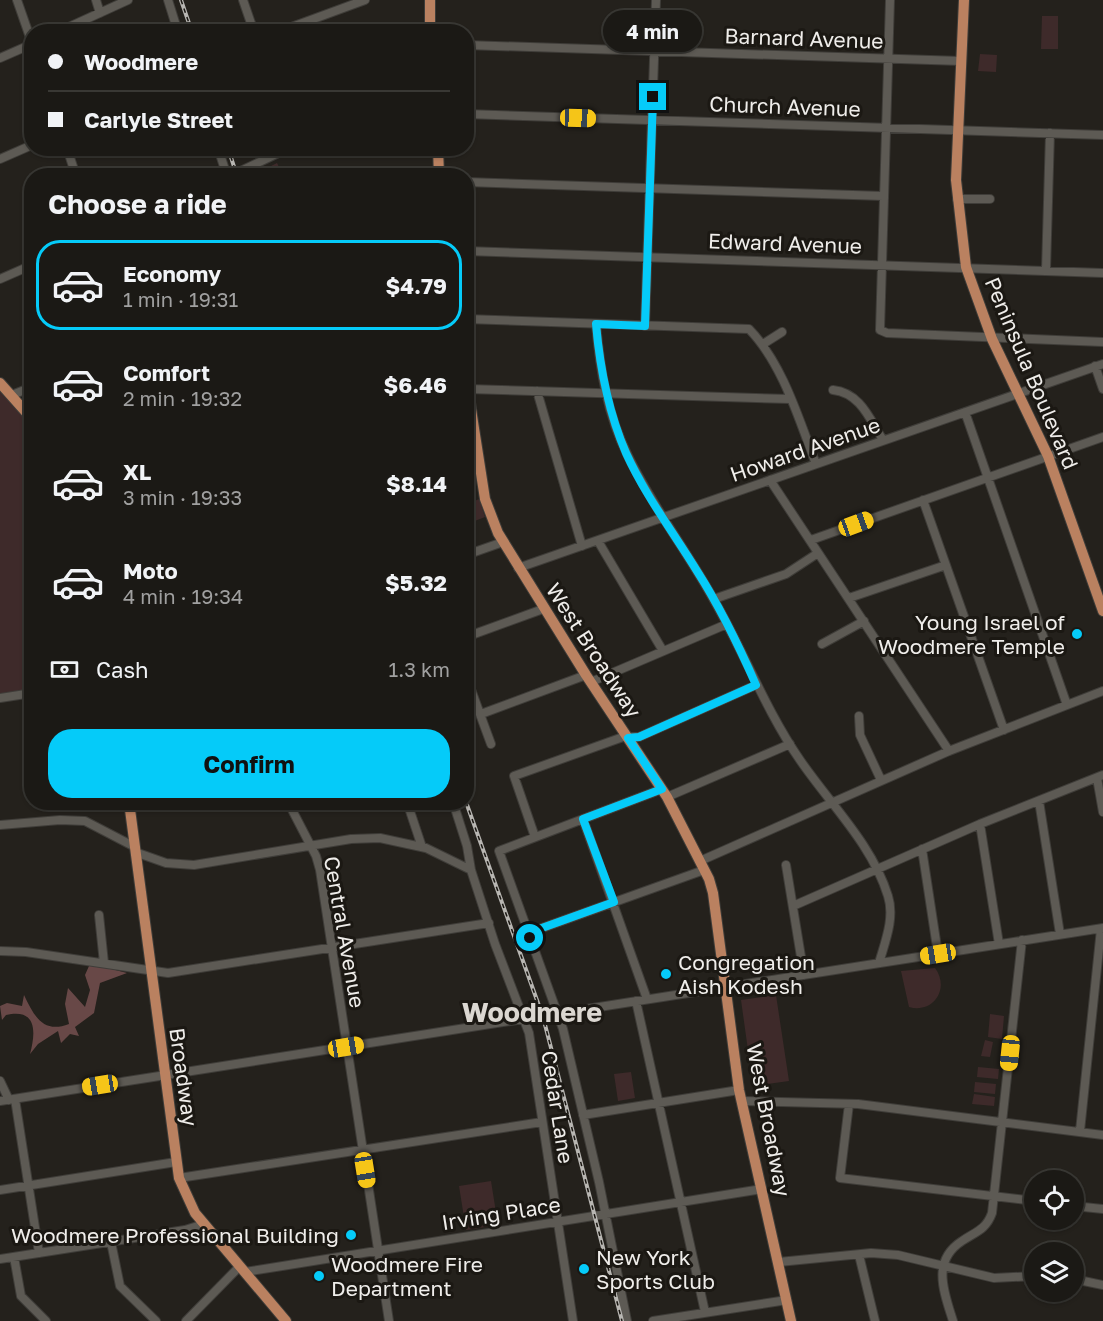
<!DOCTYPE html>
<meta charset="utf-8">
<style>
:root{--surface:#1b1915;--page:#24221e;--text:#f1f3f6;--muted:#a0a0a0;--line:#393834;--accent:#05cbf9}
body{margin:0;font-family:"Golos Text",sans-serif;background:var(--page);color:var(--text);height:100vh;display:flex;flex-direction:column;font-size:22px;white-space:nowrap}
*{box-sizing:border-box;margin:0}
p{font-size:20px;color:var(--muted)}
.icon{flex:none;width:33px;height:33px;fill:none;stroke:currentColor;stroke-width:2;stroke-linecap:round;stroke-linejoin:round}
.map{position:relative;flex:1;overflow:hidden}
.sheet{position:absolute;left:24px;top:168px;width:450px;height:642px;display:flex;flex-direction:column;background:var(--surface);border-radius:24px;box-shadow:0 2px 4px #0004,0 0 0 2px var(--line)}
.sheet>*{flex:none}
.guide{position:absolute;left:24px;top:24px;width:450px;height:132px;border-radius:24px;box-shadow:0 2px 4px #0004,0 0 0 2px var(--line);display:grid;align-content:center;height:132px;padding:0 24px;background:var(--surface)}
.fabs{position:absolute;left:1024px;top:1170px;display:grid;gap:12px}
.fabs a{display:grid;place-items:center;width:60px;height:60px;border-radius:50%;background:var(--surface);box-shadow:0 2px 4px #0004,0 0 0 2px var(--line);font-size:30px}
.end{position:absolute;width:27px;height:27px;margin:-14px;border:8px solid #05cbf9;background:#111;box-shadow:0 0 0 3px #111}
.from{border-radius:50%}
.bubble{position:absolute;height:42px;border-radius:21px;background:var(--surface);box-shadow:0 2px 4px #0004,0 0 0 2px var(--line);font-size:20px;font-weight:700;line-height:42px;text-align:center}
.car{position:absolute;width:18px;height:36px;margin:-18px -9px;border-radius:8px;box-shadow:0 0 4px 2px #0007;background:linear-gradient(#f5c518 24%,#345 0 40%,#f5c518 0 76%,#345 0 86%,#f5c518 0)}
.guide b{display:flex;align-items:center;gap:21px;height:57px;font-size:22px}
.guide b+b{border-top:2px solid var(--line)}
.guide i{width:15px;height:15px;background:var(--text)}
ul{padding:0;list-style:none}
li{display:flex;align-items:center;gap:18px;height:90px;margin:0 12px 9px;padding:0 12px;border:3px solid transparent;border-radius:24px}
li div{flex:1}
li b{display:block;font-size:22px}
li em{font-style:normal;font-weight:700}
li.active{border-color:var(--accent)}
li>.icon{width:54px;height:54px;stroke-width:1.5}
h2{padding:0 24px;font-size:27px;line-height:72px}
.pay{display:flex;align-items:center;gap:15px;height:66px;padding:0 24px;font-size:22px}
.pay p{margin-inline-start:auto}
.button{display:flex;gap:12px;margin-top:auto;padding:12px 24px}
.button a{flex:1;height:69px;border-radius:24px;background:var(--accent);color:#111;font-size:24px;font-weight:700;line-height:69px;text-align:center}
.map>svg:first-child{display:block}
</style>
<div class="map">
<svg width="1103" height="1321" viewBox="0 0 1103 1321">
<rect width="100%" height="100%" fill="#24211c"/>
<path fill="#3e2a2a" d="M1042,16h16v33h-17z
M980,54l17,1 -1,17 -18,-1z
M277,163l6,12h-15l-3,-6z
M0,384l32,38 -1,269 -31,5z
M479,499l6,18 -18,7v-20z
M935,968c15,20 -1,46 -26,39l-8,-36z
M776,995l13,86 -36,5 -12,-86z
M990,1014l14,2 -2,23 -14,-2z
M985,1040l8,2 -3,15 -9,-1z
M978,1067l21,2 -1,10 -21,-2z
M631,1072l4,26 -17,3 -4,-27z
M975,1082l21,2 -1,10 -21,-2z
M974,1094l21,3 -1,9 -22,-2z
M491,1181l7,44 -32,5 -7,-44z"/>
<path fill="#684847" d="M96,965l31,8 -27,10 -6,30 -19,14 4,9 -9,-2 -9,9 -3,-12 -20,13 -8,10c6,-22 7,-46 -24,-39l-4,5 -2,-14 7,-3 15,3 2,-11c10,21 19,39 45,29l-4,-20 3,-16 17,19 5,-17 -5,-15 4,-9z"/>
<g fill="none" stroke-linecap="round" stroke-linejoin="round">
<g stroke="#3f3d39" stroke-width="10">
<path id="minor" d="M17,0l15,43
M96,0l4,13
M168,0l10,32
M243,0l11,32
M890,0l-10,330 7,3 216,9
M58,32l70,-32
M278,32l87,-32
M466,45l495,16
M0,58l32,-14
M466,114l637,21
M67,148l9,28
M218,148l9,28
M0,159l32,-14
M230,176l59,-28
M466,182l417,14
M957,199h33
M466,251l637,22
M1046,270l4,-137
M0,279l32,-14
M466,319l283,10c34,35 50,91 67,135
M596,324c4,45 11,90 32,132 24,50 59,95 86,144 30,52 51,109 86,160 30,44 72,84 88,136 7,22 -3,46 -9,67
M645,326l11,-326
M763,344l19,-12
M1095,366l8,23
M468,389l322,10
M833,390c28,3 37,30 50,50
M537,391l45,155
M12,395l20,-8
M965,412l102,293
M770,480l179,271
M923,500l81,230
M811,540l292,-103
M598,541l65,110
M466,555l37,-13
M518,568l585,-204
M849,598l97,-33
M714,599l72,-25 32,-21
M466,637l77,-28
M822,644l42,-23
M466,676l25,68
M591,682l136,-58
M0,698l32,-5
M481,714l105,-39
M859,716l1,19 21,45
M1097,778l6,34
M667,797l123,-53
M1039,801l21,133
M288,802l28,54 4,14 69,451
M407,802l15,45
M453,802l14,44 4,24 24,74 34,89 44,288
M583,819l64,180
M980,824l19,120
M0,825l60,-5 25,1 50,26
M535,837l-21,-61 109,-39h16l117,-52
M922,849l16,105
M135,852l31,11 28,2 157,-26 29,-1 46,10 45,22
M700,861l249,-110 154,-60
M786,865l18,110
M793,906l187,-82 123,-49
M99,915l5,48
M528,933l176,-63
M0,951l26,1 142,21 321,-50
M636,1001l69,311
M0,1081l9,19
M15,1099l24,154
M0,1101l1103,-173
M742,1101l116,3 245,31
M849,1104l-9,74 195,23
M583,1115l156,-25
M1080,1131l21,-202
M179,1178l363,-56
M0,1190l176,-28
M1074,1206l29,3
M111,1242l9,44 36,35
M859,1255l16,66
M14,1257l7,39 25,25
M0,1259l185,-29 19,-6
M779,1262l92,-9 27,2 96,23 41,-2
M245,1272l517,-83
M1074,1279l29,6
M186,1321l54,-55
M627,1321l-28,-139 -36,-153 -64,-178 163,-62
M653,1321l134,-21
M953,1321c-9,-29 -22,-60 9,-80 13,-9 24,-11 30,-28l30,-273"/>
</g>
<g stroke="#3f3d39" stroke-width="12">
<path id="major" d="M964,0l-8,180 10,87 26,72 56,117 55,155
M430,32v-32
M438,148l1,28
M466,377l19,122 13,34 88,142 81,122 42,82 4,14 26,197 52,231
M0,383l32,36
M129,802l50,376 16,35 91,108"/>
</g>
<use href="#minor" stroke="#5d5a54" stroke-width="8"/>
<use href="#major" stroke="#ba8160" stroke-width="10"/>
<g stroke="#b8b6b2" stroke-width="4">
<path id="rail" d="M181,0l11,32
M228,148l9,28
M466,802l77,215 79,304"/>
</g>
<use href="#rail" stroke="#1b1813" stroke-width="1.5" stroke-dasharray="4.5" stroke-linecap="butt"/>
</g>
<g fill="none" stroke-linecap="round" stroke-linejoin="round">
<path stroke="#05cbf9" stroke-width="8" d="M530,938l-2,-5 86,-31 -31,-83 79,-30 -34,-51 11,-1 117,-52c-17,-39 -36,-78 -59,-114 -24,-39 -52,-76 -71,-118 -18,-42 -26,-84 -30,-129l49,2 8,-229"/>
</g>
<g fill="#05cbf9" stroke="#1b1813" stroke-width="2">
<circle cx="1077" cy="634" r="6"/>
<circle cx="666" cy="974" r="6"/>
<circle cx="351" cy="1235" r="6"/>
<circle cx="584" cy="1269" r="6"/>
<circle cx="319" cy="1276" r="6"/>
</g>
<g text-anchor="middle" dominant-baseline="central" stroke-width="6" stroke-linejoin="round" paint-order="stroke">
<g font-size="21" fill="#efedea" stroke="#1b1813">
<text transform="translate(804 38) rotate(2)">Barnard Avenue</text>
<text transform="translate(785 106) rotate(2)">Church Avenue</text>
<text transform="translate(785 243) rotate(2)">Edward Avenue</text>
<text transform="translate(1032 373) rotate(67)">Peninsula Boulevard</text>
<text transform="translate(805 449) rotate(-19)">Howard Avenue</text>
<text transform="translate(594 650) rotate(57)">West Broadway</text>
<text transform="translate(345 932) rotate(80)">Central Avenue</text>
<text transform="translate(184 1077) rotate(82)">Broadway</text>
<text transform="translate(558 1107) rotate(81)">Cedar Lane</text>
<text transform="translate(769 1120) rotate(79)">West Broadway</text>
<text transform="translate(501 1213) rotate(-9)">Irving Place</text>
</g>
<g font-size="21" fill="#efedea" stroke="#1b1813" text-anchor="start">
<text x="1065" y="622" text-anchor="end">Young Israel of<tspan x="1065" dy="24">Woodmere Temple</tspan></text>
<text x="678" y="962">Congregation<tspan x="678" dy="24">Aish Kodesh</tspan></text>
<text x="339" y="1235" text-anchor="end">Woodmere Professional Building</text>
<text x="596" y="1257">New York<tspan x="596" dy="24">Sports Club</tspan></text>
<text x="331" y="1264">Woodmere Fire<tspan x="331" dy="24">Department</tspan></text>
</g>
<g font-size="27" font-weight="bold" fill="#dbd7d1" stroke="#1b1813">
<text x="532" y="1012">Woodmere</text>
</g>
</g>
</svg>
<div class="fabs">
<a><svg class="icon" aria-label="locate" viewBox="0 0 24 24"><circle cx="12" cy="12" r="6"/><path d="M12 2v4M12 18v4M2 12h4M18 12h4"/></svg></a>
<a><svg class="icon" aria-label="layers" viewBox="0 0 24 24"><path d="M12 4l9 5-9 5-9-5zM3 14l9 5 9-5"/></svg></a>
</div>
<i class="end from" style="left:530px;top:938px"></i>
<i class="end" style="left:653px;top:97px"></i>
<div class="bubble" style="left:603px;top:10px;width:99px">4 min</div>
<i class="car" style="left:578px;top:118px;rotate:92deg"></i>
<i class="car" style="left:856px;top:524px;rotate:70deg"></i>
<i class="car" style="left:938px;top:954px;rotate:261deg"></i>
<i class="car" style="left:346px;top:1047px;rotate:81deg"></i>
<i class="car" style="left:1010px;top:1053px;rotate:186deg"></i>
<i class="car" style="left:100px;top:1085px;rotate:261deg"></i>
<i class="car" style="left:365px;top:1170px;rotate:171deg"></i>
<div class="guide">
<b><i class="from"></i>Woodmere</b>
<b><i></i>Carlyle Street</b>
</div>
<section class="sheet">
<h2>Choose a ride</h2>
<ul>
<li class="active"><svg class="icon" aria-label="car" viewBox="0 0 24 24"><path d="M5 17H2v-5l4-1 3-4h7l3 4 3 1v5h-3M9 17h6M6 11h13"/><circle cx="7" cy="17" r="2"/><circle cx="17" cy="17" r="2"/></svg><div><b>Economy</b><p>1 min · 19:31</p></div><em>$4.79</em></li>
<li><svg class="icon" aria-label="car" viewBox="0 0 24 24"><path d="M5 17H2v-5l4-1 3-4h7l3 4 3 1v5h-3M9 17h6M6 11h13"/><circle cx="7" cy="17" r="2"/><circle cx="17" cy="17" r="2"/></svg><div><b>Comfort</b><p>2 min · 19:32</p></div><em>$6.46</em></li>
<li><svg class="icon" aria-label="car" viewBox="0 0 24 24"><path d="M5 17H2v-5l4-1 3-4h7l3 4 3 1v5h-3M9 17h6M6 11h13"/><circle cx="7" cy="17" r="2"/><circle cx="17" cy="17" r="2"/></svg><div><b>XL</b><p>3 min · 19:33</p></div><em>$8.14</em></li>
<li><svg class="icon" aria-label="car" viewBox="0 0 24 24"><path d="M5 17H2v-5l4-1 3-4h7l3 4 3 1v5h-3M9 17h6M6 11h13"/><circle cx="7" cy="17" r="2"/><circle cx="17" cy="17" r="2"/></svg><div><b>Moto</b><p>4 min · 19:34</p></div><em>$5.32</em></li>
</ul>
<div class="pay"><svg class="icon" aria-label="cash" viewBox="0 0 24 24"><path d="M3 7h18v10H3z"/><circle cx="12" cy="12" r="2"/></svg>Cash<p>1.3 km</p></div>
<div class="button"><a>Confirm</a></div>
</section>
</div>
